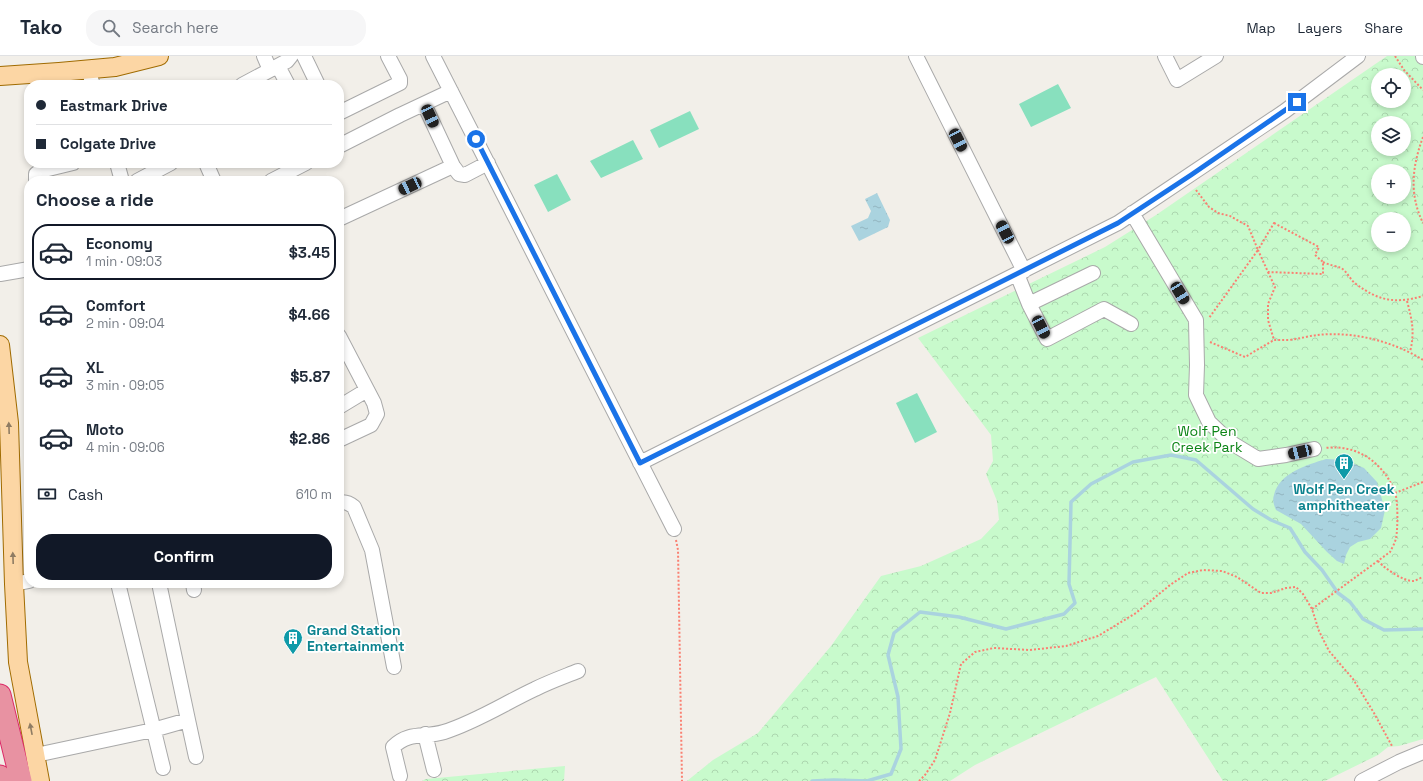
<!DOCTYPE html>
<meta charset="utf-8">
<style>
:root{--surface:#fff;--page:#f6f6f7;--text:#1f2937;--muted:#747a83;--line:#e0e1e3;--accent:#111827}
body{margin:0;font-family:"Space Grotesk",sans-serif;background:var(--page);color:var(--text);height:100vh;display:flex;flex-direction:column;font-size:15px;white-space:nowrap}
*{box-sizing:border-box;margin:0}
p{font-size:13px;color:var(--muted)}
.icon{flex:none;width:22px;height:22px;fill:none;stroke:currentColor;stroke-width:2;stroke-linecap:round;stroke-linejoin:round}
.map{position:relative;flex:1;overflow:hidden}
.side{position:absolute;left:24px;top:120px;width:320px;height:412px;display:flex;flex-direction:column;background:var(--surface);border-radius:16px;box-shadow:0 2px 6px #0003}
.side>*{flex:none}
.banner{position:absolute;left:24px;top:24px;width:320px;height:88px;border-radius:16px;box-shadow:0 2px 6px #0003;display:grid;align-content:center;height:88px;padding:0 12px;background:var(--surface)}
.fabs{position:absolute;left:1371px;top:12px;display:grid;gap:8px}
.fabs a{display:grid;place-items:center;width:40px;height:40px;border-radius:50%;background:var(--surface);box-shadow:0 2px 6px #0003;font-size:20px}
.end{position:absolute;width:18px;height:18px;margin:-9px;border:5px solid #1a73e8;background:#fff;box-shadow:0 0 0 2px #fff}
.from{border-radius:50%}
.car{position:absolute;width:12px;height:24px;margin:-12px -6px;border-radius:5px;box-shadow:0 0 3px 1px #0007;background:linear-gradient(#222 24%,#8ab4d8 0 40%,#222 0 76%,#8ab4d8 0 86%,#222 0)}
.banner b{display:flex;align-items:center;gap:14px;height:38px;font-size:15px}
.banner b+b{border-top:1px solid var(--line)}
.banner i{width:10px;height:10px;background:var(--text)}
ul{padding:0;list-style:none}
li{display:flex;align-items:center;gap:12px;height:56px;margin:0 8px 6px;padding:0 4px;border:2px solid transparent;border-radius:16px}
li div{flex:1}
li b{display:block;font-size:15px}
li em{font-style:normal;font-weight:600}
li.selected{border-color:var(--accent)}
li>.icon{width:36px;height:36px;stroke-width:1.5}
h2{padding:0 12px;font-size:18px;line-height:48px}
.pay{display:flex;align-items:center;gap:10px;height:44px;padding:0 12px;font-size:15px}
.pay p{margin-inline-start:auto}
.action{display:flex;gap:8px;margin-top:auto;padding:8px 12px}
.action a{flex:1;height:46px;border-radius:16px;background:var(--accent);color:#fff;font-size:16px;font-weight:600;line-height:46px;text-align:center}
header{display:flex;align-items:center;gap:24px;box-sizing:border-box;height:56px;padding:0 20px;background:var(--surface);border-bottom:1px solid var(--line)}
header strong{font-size:19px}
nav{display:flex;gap:22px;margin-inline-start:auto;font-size:14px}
.search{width:280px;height:36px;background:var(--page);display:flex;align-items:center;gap:10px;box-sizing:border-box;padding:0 14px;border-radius:16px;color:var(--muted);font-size:15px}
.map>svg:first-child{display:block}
</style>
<header>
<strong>Tako</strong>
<div class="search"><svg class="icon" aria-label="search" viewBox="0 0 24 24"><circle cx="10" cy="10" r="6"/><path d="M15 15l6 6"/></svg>Search here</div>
<nav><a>Map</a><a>Layers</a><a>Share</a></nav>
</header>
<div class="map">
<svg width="1423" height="725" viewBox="0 0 1423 725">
<defs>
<pattern id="park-crowns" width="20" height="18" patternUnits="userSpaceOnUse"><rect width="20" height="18" fill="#c8facc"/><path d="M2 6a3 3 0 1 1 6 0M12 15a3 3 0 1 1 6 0" fill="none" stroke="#acd6af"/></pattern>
<pattern id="water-ripples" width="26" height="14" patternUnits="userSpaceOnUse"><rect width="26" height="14" fill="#aad3df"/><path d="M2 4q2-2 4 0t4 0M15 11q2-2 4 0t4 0" fill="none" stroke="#92b5bf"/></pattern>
</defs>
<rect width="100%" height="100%" fill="#f2efe9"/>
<path fill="url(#park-crowns)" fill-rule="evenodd" d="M1387,0h36v683l-24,7 -11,1 -10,8 -53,26h-102l-67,-104 -181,88 -25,16h-263l26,-21 45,-27 73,-87 50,-70 40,-10 60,-27 18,-19 -2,-19 -11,-27 7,-13 -2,-26 -73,-97 187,-91 51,-32zM1378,19h26v26h-26zM1378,67h26v26h-26zM1378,115h26v26h-26zM1378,163h26v26h-26z
M565,710l-1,15h-142l4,-2z"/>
<path fill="#88e0be" d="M1058,28l13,24 -40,19 -12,-23z
M690,55l9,18 -40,19 -9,-18z
M633,84l10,19 -42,19 -11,-17z
M557,118l14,26 -23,12 -14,-27z
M917,337l20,39 -22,11 -19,-40z"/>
<path fill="url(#water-ripples)" d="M877,137l13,27 -2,7 -29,14 -8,-15 17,-8 3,-7 -6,-12z
M1326,403l19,1 19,8 13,14 8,28 -4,18 -11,11 -12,3 -8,5 -4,8 -2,9 -7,-3 -10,-9 -26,-28 -25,-14c-2,-5 -4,-10 -2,-15 5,-22 33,-30 52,-36z"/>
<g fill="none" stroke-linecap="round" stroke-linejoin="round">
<path stroke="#aad3df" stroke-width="3.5" d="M812,725l22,-1 33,1 24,-7 10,-25 -3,-52 -10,-42 6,-22 26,-21 39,5 47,12 58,-15 11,-11 -6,-19 2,-82 20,-18 42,-22 38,-7 25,5 57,49 18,11 19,8 15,24 17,18 16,23 12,9 13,17 21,11 39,-1"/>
<g stroke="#a9a9a9" stroke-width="16">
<path id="minor" d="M264,0l6,14
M304,0l14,29
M433,0l241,473
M916,0l108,215
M1165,0l12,24 39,-24
M1423,0v1
M278,10l10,19
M88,13l5,16
M242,29l45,-24 4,-5
M424,48l29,62
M339,57l61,-30v-4l-12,-23
M339,90l61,-31 51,-24
M117,107l5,18
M206,107l7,16 -2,2
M36,125v-7l4,-3 33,-8
M137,125l34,-18
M271,125l35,-18
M1132,157l64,107 1,45 -1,30 13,27 21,20 28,17 28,-4 28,-6
M339,163l114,-53 6,8 6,1 23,-12
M0,218l29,-5
M1017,218l12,30 18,35 57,-30 27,15
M1029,248l64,-31
M339,280l35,67 3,11 -6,11 -32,15
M339,351l28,-17
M640,407l478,-240 167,-112 73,-55
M339,447c6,-2 10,0 15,4l18,43 22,117
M118,527l45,185
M193,527l1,7
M14,528l15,-3
M188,664l8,37
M425,678l9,36
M36,699l117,-25 35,-10 -29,-137
M400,720l-7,-29c16,-16 32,-9 51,-15 32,-10 61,-29 91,-43 14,-7 28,-12 43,-18
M1362,725l37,-19 24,-10"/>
</g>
<g stroke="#a06b00" stroke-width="20">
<path id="major" d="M0,20l59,-4 56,-5 44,-11
M0,289l9,78 5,161 4,78 22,119"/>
</g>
<g stroke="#dc2a67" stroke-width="23">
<path id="highway" d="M0,639l21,86
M0,720l1,5"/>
</g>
<path stroke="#fa8072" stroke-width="2" stroke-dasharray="2 2" stroke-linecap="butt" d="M1395,0l9,14 19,20
M1423,81c-11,30 -14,57 0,86
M1196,134l13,17 9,6 12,3 18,10 10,24 -49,68
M1274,167l45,24 -4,8 8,7v12l-55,-2 -10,-22z
M1323,206c6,3 13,4 18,6 6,3 9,12 15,16 23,17 39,20 67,12
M1268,216l7,15 -7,17v16l6,20c5,0 10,0 15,0 10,-1 19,-4 28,-5 35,-4 76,6 106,25
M1407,245c5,19 8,31 3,51
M1210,286l35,15 29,-17
M1395,437l28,-11
M676,484l2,10 4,231
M1378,505c6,7 26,21 36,20 3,-1 6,-3 9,-4
M1312,553l78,-57c2,-4 5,-9 6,-14 2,-10 2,-37 -1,-46 -12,-30 -38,-48 -70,-44
M919,725l6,-6 10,-15 15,-47 11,-49 14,-12 19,-4 36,2 36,-4 32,-10 38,-23 34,-28 18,-12 15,-3 19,1 15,6 24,16h10l15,-5 10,-1 7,7 9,15 7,22 10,20 24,28 21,34 18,33"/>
<use href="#minor" stroke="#fff" stroke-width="14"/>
<use href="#major" stroke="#fcd6a4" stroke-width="18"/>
<use href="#highway" stroke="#e892a2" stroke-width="21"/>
</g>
<defs><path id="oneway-solid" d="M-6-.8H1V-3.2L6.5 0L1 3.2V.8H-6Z"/></defs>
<g fill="#8f7c63">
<use href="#oneway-solid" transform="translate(9 372) rotate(-92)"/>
<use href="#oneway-solid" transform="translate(13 502) rotate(-92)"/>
<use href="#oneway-solid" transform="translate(31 673) rotate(-101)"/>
</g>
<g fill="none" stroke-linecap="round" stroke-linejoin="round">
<path stroke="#1a73e8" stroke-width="5" d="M476,83l164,324 478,-240 73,-48 106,-73"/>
</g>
<defs>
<g id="building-pin" transform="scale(1)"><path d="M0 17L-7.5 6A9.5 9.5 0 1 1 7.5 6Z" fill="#0f9aa8" stroke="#fff"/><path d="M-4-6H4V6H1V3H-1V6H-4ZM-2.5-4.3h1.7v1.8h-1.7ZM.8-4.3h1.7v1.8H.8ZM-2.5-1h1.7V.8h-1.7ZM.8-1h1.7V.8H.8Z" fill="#fff"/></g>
</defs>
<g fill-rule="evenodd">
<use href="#building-pin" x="1344" y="407"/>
<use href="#building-pin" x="293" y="582"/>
</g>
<g text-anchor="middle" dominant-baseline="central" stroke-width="3.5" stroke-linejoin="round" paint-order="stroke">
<g font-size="14" fill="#0c8416" stroke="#fff">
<text x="1207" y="375">Wolf Pen<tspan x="1207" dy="16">Creek Park</tspan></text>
</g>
<g font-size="14" font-weight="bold" fill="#0d838f" stroke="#fff">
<text x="1344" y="433">Wolf Pen Creek<tspan x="1344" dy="16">amphitheater</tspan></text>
<text x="307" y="574" text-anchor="start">Grand Station<tspan x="307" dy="16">Entertainment</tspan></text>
</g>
</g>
</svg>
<div class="fabs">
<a><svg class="icon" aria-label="locate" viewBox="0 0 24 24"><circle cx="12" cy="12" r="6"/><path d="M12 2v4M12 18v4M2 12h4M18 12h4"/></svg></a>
<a><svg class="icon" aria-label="layers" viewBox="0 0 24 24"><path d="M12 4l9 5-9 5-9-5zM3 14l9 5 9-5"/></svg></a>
<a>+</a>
<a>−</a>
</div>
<i class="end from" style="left:476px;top:83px"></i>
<i class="end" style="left:1297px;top:46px"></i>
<i class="car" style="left:430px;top:60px;rotate:155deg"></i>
<i class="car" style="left:958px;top:84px;rotate:153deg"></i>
<i class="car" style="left:410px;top:130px;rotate:245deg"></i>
<i class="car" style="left:1005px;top:176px;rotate:333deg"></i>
<i class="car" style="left:1180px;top:237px;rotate:149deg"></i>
<i class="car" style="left:1041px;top:271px;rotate:153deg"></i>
<i class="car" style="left:1300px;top:396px;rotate:257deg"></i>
<div class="banner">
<b><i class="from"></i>Eastmark Drive</b>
<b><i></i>Colgate Drive</b>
</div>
<section class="side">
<h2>Choose a ride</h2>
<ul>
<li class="selected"><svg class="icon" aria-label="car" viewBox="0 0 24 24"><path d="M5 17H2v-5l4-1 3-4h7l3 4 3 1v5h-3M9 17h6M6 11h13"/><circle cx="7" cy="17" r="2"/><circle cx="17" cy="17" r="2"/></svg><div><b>Economy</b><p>1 min · 09:03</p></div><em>$3.45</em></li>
<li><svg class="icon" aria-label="car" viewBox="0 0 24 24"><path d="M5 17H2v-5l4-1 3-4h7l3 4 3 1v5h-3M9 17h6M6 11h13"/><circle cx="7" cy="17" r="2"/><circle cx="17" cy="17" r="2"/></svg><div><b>Comfort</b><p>2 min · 09:04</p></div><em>$4.66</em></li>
<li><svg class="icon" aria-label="car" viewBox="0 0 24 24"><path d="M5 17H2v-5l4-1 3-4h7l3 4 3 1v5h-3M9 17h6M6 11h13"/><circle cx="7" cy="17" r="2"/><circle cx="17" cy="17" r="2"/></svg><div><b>XL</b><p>3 min · 09:05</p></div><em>$5.87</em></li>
<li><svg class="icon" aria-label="car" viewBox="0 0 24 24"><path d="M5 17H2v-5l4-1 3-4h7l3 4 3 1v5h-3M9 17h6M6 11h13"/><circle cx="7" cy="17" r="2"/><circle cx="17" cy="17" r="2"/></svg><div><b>Moto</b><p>4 min · 09:06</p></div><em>$2.86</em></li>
</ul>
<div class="pay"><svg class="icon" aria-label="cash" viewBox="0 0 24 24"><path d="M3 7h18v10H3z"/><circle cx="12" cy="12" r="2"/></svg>Cash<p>610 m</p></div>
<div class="action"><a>Confirm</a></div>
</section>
</div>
